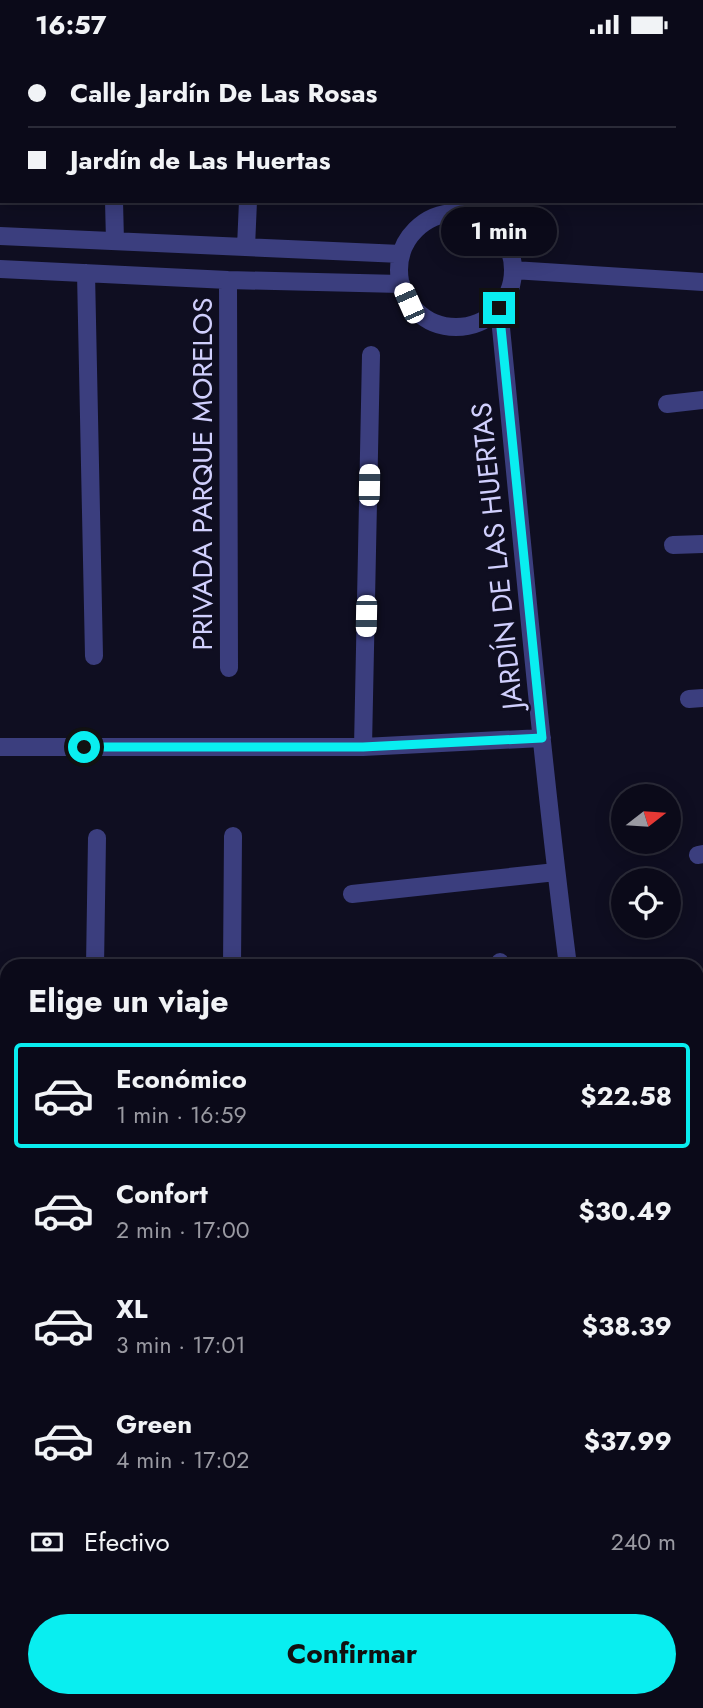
<!DOCTYPE html>
<html lang="es">
<meta charset="utf-8">
<style>
:root{--surface:#0b0a19;--page:#141322;--text:#f1f3f6;--muted:#9a9aa2;--line:#2b2b38;--accent:#09eef0}
body{margin:0;font-family:Jost,sans-serif;background:var(--page);color:var(--text);height:100vh;display:flex;flex-direction:column;font-size:26px;white-space:nowrap}
*{box-sizing:border-box;margin:0}
p{font-size:23px;color:var(--muted)}
.icon{flex:none;width:38px;height:38px;fill:none;stroke:currentColor;stroke-width:2;stroke-linecap:round;stroke-linejoin:round}
.map{position:relative;flex:1;overflow:hidden}
.panel{position:absolute;left:0px;top:910px;width:704px;height:749px;display:flex;flex-direction:column;background:var(--surface);border-radius:21px 21px 0 0;box-shadow:0 4px 18px #0003,0 0 0 2px var(--line)}
.panel>*{flex:none}
.banner{position:absolute;left:0px;top:0px;width:704px;height:154px;box-shadow:0 4px 18px #0003,0 0 0 2px var(--line);display:grid;align-content:center;height:154px;padding:0 28px;background:var(--surface)}
.needle{width:46px;rotate:73deg}
.buttons{position:absolute;left:611px;top:735px;display:grid;gap:14px}
.buttons a{display:grid;place-items:center;width:70px;height:70px;border-radius:50%;background:var(--surface);box-shadow:0 4px 18px #0003,0 0 0 2px var(--line);font-size:35px}
.end{position:absolute;width:32px;height:32px;margin:-16px;border:9px solid #09eef0;background:#111;box-shadow:0 0 0 4px #111}
.from{border-radius:50%}
.bubble{position:absolute;height:49px;border-radius:24px;background:var(--surface);box-shadow:0 4px 18px #0003,0 0 0 2px var(--line);font-size:23px;font-weight:700;line-height:49px;text-align:center}
.car{position:absolute;width:21px;height:42px;margin:-21px -10px;border-radius:9px;box-shadow:0 0 5px 2px #0007;background:linear-gradient(#fff 24%,#345 0 40%,#fff 0 76%,#345 0 86%,#fff 0)}
.banner b{display:flex;align-items:center;gap:24px;height:66px;font-size:26px}
.banner b+b{border-top:2px solid var(--line)}
.banner i{width:18px;height:18px;background:var(--text)}
ul{padding:0;list-style:none}
li{display:flex;align-items:center;gap:21px;height:105px;margin:0 14px 10px;padding:0 14px;border:4px solid transparent;border-radius:7px}
li div{flex:1}
li b{display:block;font-size:26px}
li em{font-style:normal;font-weight:700}
li.selected{border-color:var(--accent)}
li>.icon{width:63px;height:63px;stroke-width:1.5}
h2{padding:0 28px;font-size:32px;line-height:84px}
.pay{display:flex;align-items:center;gap:18px;height:77px;padding:0 28px;font-size:26px}
.pay p{margin-inline-start:auto}
.cta{display:flex;gap:14px;margin-top:auto;padding:14px 28px}
.cta a{flex:1;height:80px;border-radius:42px;background:var(--accent);color:#111;font-size:28px;font-weight:700;line-height:80px;text-align:center}
.status{display:flex;justify-content:space-between;align-items:center;height:49px;padding:0 35px;background:var(--surface);direction:ltr}
.status svg{height:19px;fill:currentColor}
.map>svg:first-child{display:block}
</style>
<div class="status"><b>16:57</b><svg viewBox="0 0 49 12"><path d="M0 12V9h3v3zM5 12V6h3v6zM10 12V3h3v9zM15 12V0h3v12zM26 1h20v11H26zM47 4h2v5h-2z"/></svg></div>
<div class="map">
<svg width="703" height="1659" viewBox="0 0 703 1659">
<rect width="100%" height="100%" fill="#0f0e21"/>
<g fill="none" stroke-linecap="round" stroke-linejoin="round">
<path stroke="#3b3e7e" stroke-width="18" d="M113,0v2
M397,0v2
M489,0v2
M252,2v-2
M114,152l1,40
M497,152l2,31
M399 221a57 57 0 1 1 114 0a57 57 0 1 1-114 0Z
M0,187l401,18
M246,198l2,-46
M0,220l228,11 173,4
M513,221l190,12
M86,224l8,383
M228,231l1,388
M499,259c22,219 41,439 69,658
M667,355l36,-4
M673,496l30,-1
M689,650l14,-1
M0,698h363l179,-9
M363,698l8,-392
M698,806l5,-1
M352,845l204,-22
M500,913v4
M95,917l2,-128
M232,917l1,-130
M0,1043l7,1
M0,1643h7"/>
</g>
<g fill="none" stroke-linecap="round" stroke-linejoin="round">
<path stroke="#09eef0" stroke-width="9" d="M84,698h279l179,-9 -43,-430"/>
</g>
<g text-anchor="middle" dominant-baseline="central" stroke-width="5" stroke-linejoin="round" paint-order="stroke">
<g font-size="28" fill="#d0cffd" stroke="#0f0e21">
<text transform="translate(202 425) rotate(-90)">PRIVADA PARQUE MORELOS</text>
<text transform="translate(497 507) rotate(-96)">JARDÍN DE LAS HUERTAS</text>
</g>
</g>
</svg>
<div class="buttons">
<a><svg class="needle" viewBox="-14 -14 28 28"><path d="M0-13l5 13h-10z" fill="#e53935"/><path d="M0 13l5-13h-10z" fill="#9a9aa2"/></svg></a>
<a><svg class="icon" aria-label="locate" viewBox="0 0 24 24"><circle cx="12" cy="12" r="6"/><path d="M12 2v4M12 18v4M2 12h4M18 12h4"/></svg></a>
</div>
<i class="end from" style="left:84px;top:698px"></i>
<i class="end" style="left:499px;top:259px"></i>
<div class="bubble" style="left:441px;top:158px;width:116px">1 min</div>
<i class="car" style="left:409px;top:254px;rotate:336deg"></i>
<i class="car" style="left:369px;top:436px;rotate:1deg"></i>
<i class="car" style="left:366px;top:567px;rotate:181deg"></i>
<div class="banner">
<b><i class="from"></i>Calle Jardín De Las Rosas</b>
<b><i></i>Jardín de Las Huertas</b>
</div>
<section class="panel">
<h2>Elige un viaje</h2>
<ul>
<li class="selected"><svg class="icon" aria-label="car" viewBox="0 0 24 24"><path d="M5 17H2v-5l4-1 3-4h7l3 4 3 1v5h-3M9 17h6M6 11h13"/><circle cx="7" cy="17" r="2"/><circle cx="17" cy="17" r="2"/></svg><div><b>Económico</b><p>1 min · 16:59</p></div><em>$22.58</em></li>
<li><svg class="icon" aria-label="car" viewBox="0 0 24 24"><path d="M5 17H2v-5l4-1 3-4h7l3 4 3 1v5h-3M9 17h6M6 11h13"/><circle cx="7" cy="17" r="2"/><circle cx="17" cy="17" r="2"/></svg><div><b>Confort</b><p>2 min · 17:00</p></div><em>$30.49</em></li>
<li><svg class="icon" aria-label="car" viewBox="0 0 24 24"><path d="M5 17H2v-5l4-1 3-4h7l3 4 3 1v5h-3M9 17h6M6 11h13"/><circle cx="7" cy="17" r="2"/><circle cx="17" cy="17" r="2"/></svg><div><b>XL</b><p>3 min · 17:01</p></div><em>$38.39</em></li>
<li><svg class="icon" aria-label="car" viewBox="0 0 24 24"><path d="M5 17H2v-5l4-1 3-4h7l3 4 3 1v5h-3M9 17h6M6 11h13"/><circle cx="7" cy="17" r="2"/><circle cx="17" cy="17" r="2"/></svg><div><b>Green</b><p>4 min · 17:02</p></div><em>$37.99</em></li>
</ul>
<div class="pay"><svg class="icon" aria-label="cash" viewBox="0 0 24 24"><path d="M3 7h18v10H3z"/><circle cx="12" cy="12" r="2"/></svg>Efectivo<p>240 m</p></div>
<div class="cta"><a>Confirmar</a></div>
</section>
</div>
